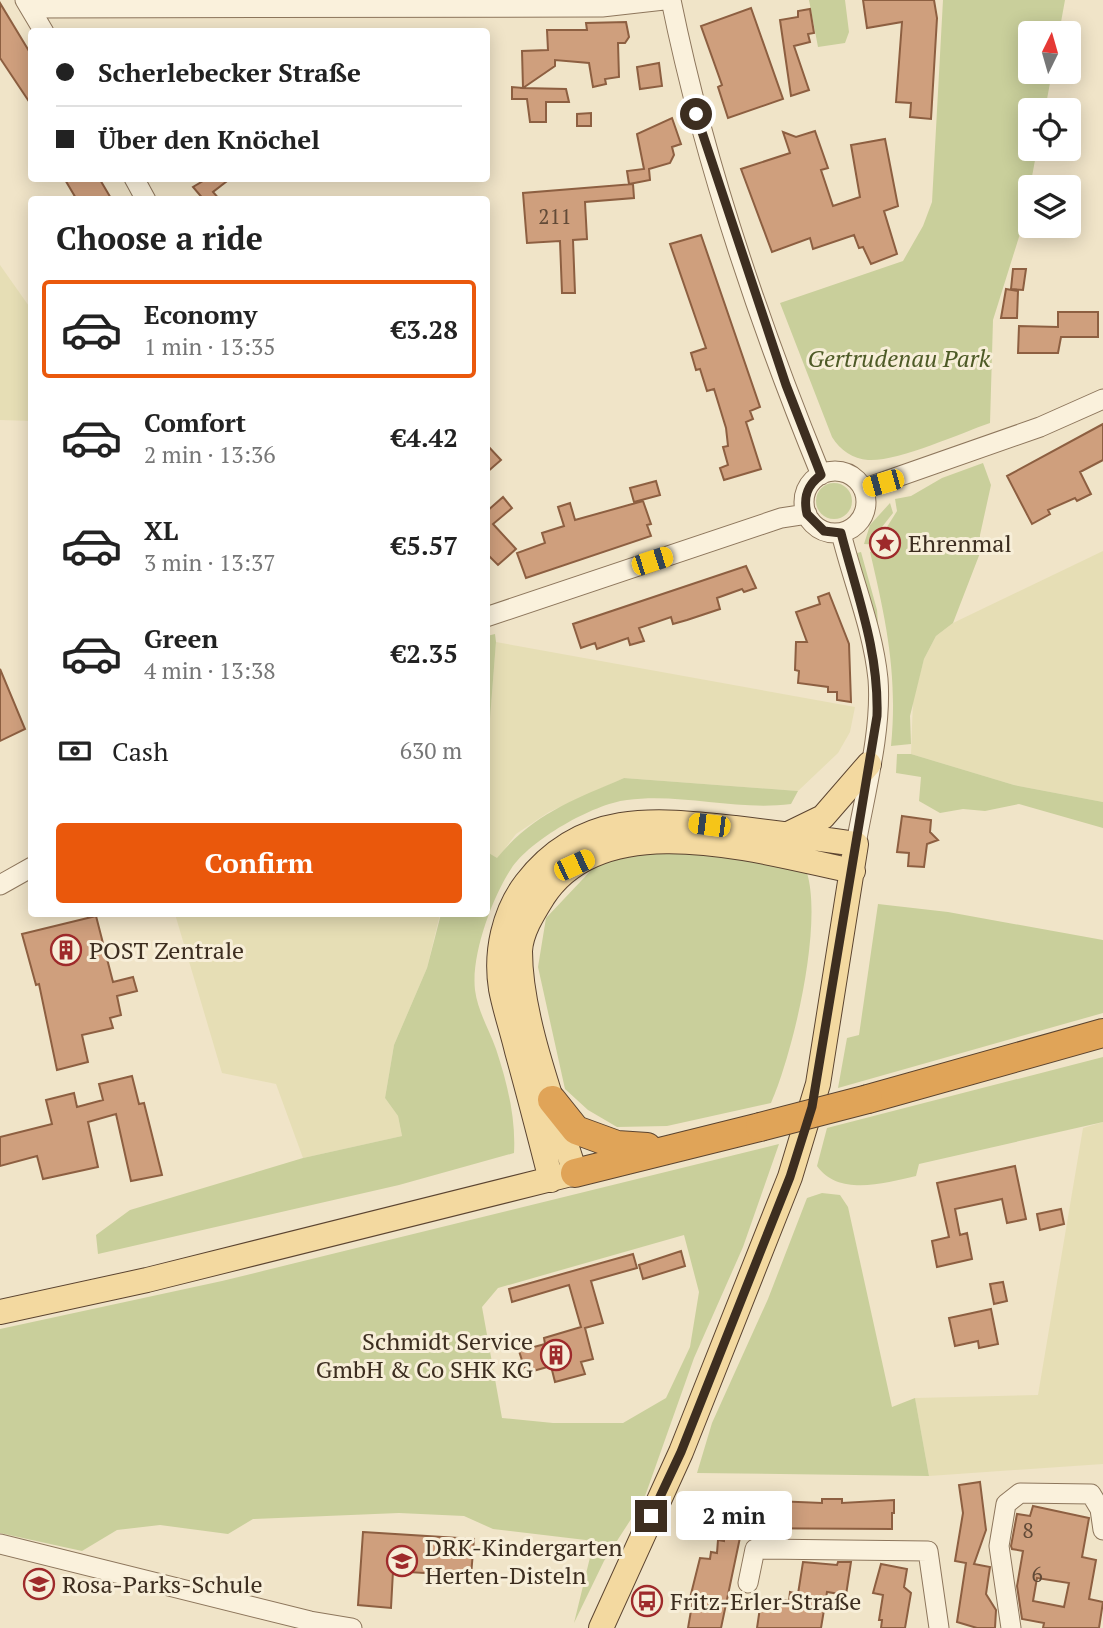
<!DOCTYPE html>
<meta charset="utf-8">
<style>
:root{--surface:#fff;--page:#f2f2f2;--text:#222;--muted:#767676;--line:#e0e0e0;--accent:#ea580c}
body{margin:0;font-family:"PT Serif",serif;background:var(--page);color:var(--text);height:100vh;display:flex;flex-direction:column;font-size:26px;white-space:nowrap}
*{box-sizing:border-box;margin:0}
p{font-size:23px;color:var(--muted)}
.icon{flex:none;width:38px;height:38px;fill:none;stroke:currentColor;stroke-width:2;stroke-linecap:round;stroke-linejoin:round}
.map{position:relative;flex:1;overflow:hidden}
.details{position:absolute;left:28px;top:196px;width:462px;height:721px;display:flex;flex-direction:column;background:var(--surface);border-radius:7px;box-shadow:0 4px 18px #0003}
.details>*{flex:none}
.hud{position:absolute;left:28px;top:28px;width:462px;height:154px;border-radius:7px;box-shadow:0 4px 18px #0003;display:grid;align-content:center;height:154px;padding:0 28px;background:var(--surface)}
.needle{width:46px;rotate:5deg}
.tools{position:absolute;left:1018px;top:21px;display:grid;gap:14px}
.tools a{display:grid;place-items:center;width:63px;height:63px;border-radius:7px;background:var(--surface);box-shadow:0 4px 18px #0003;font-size:35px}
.end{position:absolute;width:32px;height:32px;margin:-16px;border:9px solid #3d2e20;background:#fff;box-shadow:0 0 0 4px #fff}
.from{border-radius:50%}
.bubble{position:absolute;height:49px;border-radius:7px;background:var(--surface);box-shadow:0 4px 18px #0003;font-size:23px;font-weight:600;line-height:49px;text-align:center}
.car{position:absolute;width:21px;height:42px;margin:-21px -10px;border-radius:9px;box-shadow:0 0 5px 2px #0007;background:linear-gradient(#f5c518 24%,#345 0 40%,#f5c518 0 76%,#345 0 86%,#f5c518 0)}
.hud b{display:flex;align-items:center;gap:24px;height:66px;font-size:26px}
.hud b+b{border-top:2px solid var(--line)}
.hud i{width:18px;height:18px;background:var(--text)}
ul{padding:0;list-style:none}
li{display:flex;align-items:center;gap:21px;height:98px;margin:0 14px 10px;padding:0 14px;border:4px solid transparent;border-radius:7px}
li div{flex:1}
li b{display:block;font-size:26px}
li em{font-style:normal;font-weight:600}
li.selected{border-color:var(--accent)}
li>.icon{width:63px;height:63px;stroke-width:1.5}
h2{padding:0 28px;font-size:32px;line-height:84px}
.pay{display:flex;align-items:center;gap:18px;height:77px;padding:0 28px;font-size:26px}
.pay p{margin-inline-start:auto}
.action{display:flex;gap:14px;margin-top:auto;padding:14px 28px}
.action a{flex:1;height:80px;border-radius:7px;background:var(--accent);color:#fff;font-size:28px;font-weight:600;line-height:80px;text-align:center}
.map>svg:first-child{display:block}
</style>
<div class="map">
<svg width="1103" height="1628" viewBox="0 0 1103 1628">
<rect width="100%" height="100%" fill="#f0e4c8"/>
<path fill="#e6deb5" d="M0,265l31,44v112l-31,-1z
M1103,551v251l-89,-17 -103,-31 2,-53 11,-42 12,-23 17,-13z
M496,642l359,65 -5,25 -12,21 -40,38 -174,-13 -75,34 -33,22 -19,25 -10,-6v-96z
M175,914h265l-13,54 -33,77 -9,53 13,18 4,20 -99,22 -27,-74 -54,-11z
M1103,1122v342l-174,12 -14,-78 123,-3 45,-267z"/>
<path fill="#c9cf9b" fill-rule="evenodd" d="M809,0h36l4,32 -4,11 -27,4z
M943,0h122l-6,33h-28v39h21l-7,38h-14v39h6l-13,72 -31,99 -3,103c-29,10 -93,39 -122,37 -15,-1 -28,-10 -36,-23l-52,-134 123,-42 20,-35 9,-24z
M983,463l8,22 -11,50v18l-27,70 -17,13 -12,23 -14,57 1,28 -20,2c7,-71 -5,-126 -21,-194l12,-4 5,-21 10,-16 -2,-12 16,-3 31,-18z
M816 501a18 18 0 1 1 36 0a18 18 0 1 1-36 0Z
M890,503l3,10 -11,14 -5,18 -13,-1 6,-19z
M861,552l16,58 2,28 -22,-85z
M495,634l1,8 -9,115v-121z
M897,754h14l103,31 89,17v26l-84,-24 -34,7 -22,-2 -23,4 -21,-12 2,-24 -25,-4z
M624,778l174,13 -7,13c-55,7 -109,-11 -164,-4 -34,4 -97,40 -116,69 -19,29 -40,86 -36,121 3,22 14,39 21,59 11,33 20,69 18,104l-115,32 -301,69 -2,-19 34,-25 173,-52 99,-22 -4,-20 -13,-18 9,-53 33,-77 14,-54h45l1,-62 10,6c36,-44 76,-58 127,-80z
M722,852l85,21c16,53 -14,180 -36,230l-104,23 -50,1 -29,-17 -23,-21 -27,-122 8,-49 52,-55 24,-10z
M878,904l70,8 155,28v73l-265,75 9,-50 12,-3z
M1103,1057v65l-184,42 -3,12c-31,7 -77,21 -99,-10l10,-38z
M779,1144l-36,103 -49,111 -50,141 -40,62 -30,62 20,-82 -101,-12 -29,-13 -65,-3 -146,6 -25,15 -68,-9 -43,5 -35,21 -82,-18v-204l222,-48zM684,1235l15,57 -9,55 -24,51 -43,25h-70l-51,-5 -20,-111 16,-19z
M822,1193l18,2 8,12 44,200 23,-9 14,78 -232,-3 15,-50 56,-124 39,-101z"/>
<path fill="#cf9f7d" stroke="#8d5f41" stroke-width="2" fill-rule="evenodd" d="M863,0h71l3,18 -6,101 -21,-2 1,-14 -15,-1 6,-80 -35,6z
M0,3l32,53v50l-32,-48z
M751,8l32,91 -55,19 -10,-31 4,-2 -21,-59z
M810,9l4,24 -6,1 2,8 -16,4 15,44 -18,6 -11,-76 18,-3v-6z
M626,22l3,15 -4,6h-7l1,34 -14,2 1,5 -13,3 -4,-24 -34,-3v6l-32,22 43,1 3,13h-23v20h-16l-3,-23h-15v-12l11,1 -1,-37 26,-1 -1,-20h40l-1,-7z
M659,63l3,23 -22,3 -3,-22z
M591,113v13h-14v-12z
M672,118l9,26 -9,3 2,8 -4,8 -21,6 1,11 -21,4 -2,-13 17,-2 -7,-35z
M815,131l13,37 -7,2 12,36 27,-9 -9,-52 34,-6 13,67 -14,5 13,43 -26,10 -8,-17 -4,1 -5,-13 -41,14 -3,-11 -38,14 -31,-83 49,-16 -7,-21 13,5z
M64,178h35l13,22h-35z
M208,178h23l-18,14 7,8h-16l-11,-13z
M633,184l1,14 -49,4 2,37 -14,1 2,53h-13l-2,-52 -33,2 -4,-50z
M701,235l59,172 -10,4 3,8 -7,3 15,47 -37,11 -4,-12 8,-3 -5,-18 5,-1 -2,-18 -12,-39 -7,2 -7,-22 -4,1 -5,-17 15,-5 -36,-104z
M1013,269h13l-3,21 -12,-1z
M1006,289l12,2 -1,27h-16z
M1058,312h40v25h-37l-3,16h-40l1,-27 39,1z
M1103,424v36l-23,12 11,22 -14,7 -2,-3 -27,12 2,4 -18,10 -25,-48z
M486,444l15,16 -15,13z
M656,481l4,14 -26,7 -4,-14z
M503,497l9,11 -19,16 23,25 -18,16 -12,-12v-41z
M643,501l8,23 -4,1 4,11 -125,42 -9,-25 28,-10 -3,-10 22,-7 -6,-19 12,-4 5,17z
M746,566l10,22 -12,4 -2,-3 -25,9 3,11 -33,11 -14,4 -2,-7 -32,11 5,13 -14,4 -2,-7 -31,11 -2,-6 -14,5 -8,-24z
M829,593l20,51 2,58 -14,-2v-8h-9v-5l-30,-4 1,-12 -4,-1 1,-28h11l-11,-30 24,-8 -2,-7z
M0,669l25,60 -25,12z
M902,816l29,4 -1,12 8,8 -11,4 -3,23 -16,-1 1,-13 -12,-1z
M96,916l17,66 20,-5 4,14 -20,5 4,19 -11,3 3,10 -31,7 6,27 -31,8 -18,-86 -3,1 -14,-51z
M132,1076l7,28 5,-1 18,72 -31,6 -15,-67 -28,8 10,45 -55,12 -6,-23 -37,10v-29l52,-13 -6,-24 28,-7 3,14 26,-7 -4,-16z
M1015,1166l11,53 -19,4 -5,-24 -47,10 5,26 7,-2 5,26 -35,8 -5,-26 17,-4 -12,-54z
M1061,1209l3,15 -24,6 -3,-16z
M681,1251l4,15 -42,13 -4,-14z
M633,1254l4,14 -46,13 12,42 -18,5 8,31 -12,3 4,12 -30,8 -4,-16 -25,7 -7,-22 26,-7 -1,-6 37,-11 -12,-42 -57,17 -3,-13z
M1003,1282l4,19 -13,3 -4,-20z
M991,1309l7,35 -19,4 -1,-7 -23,5 -6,-28z
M980,1482l6,48 -12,34 16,3 -4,27 10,16 -1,18h-18l-20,-6 9,-59 -11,-2 8,-48 -4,-28z
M724,1499l98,4v-4h20v4l52,-3v13h-2v16l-150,-1 -21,100h-33l5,-29 -3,-1 10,-40 10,1 1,-7 6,1 1,-13 6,1z
M1033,1506l56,12 -7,39 14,3 -7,39 14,3 -4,26h-56l1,-5 -22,-4 -5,-33 6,-35 -11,-2 -1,-3 6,-32 13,2zM1037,1578l32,5 -5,24 -31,-6z
M363,1532l111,7 -3,37 -78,-5 -2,37 -33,-3z
M803,1562l34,3 1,-3h13l-5,33 -19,-3 -6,36h-64l4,-27 20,3v-4l8,1 1,-9 8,2z
M881,1564l26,5 -3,18 7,6 -6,35h-24l1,-8h-3l4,-25 -10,-2z"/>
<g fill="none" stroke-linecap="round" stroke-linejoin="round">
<g stroke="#8d765c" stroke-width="21">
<path id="minor" d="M25,0l19,32
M671,0c33,162 87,321 150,475
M30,8l572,-1 62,-7
M134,178l12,22
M804 502a31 31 0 1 1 62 0a31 31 0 1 1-62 0Z
M863,489l177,-62 63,-28
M841,533c12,49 32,96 37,146 4,51 -13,114 -22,165
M486,617l295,-99 26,-4
M0,885l32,-18
M0,1544l310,77 42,7
M748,1583l7,-34 173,2 11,77
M1011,1628l-12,-82 7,-42 14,-11 71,1 9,15 3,21"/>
</g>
<g stroke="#5b4430" stroke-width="26">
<path id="major" d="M788,834l35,-17 46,-53
M551,1180c-11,-43 -22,-86 -34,-129 -5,-21 -12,-41 -16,-62 -6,-37 3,-77 25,-106 56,-72 127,-64 209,-55 41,5 81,10 121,16l-38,240 -28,93 -109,275 -80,176
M0,1312l147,-32 428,-107c-20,-66 -55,-154 -55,-222 1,-19 13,-38 23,-54 61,-95 221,-44 310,-26"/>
</g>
<g stroke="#5b4430" stroke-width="30">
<path id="highway" d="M868,1099l235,-66
M552,1100l24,30 41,15 30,2
M575,1173l185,-46"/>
</g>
<use href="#minor" stroke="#faf1dc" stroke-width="19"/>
<use href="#major" stroke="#f3d9a0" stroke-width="24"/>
<use href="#highway" stroke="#e0a458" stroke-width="28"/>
<g stroke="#5b4430" stroke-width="30" stroke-linecap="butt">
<path id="highway-bridge" d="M760,1127l108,-28"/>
</g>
<use href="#highway-bridge" stroke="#e0a458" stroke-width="28"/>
</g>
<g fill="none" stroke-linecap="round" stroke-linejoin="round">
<path stroke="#3d2e20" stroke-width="9" d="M651,1516l30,-64 109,-275 22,-70 65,-391c2,-65 -20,-121 -36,-183l-17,-2 -17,-17c-4,-17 0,-29 14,-39l-35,-90 -90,-271"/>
</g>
<defs>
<g id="sight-ring" transform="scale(1.575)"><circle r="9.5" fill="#f7eed8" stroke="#9e2a2b" stroke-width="1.5"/><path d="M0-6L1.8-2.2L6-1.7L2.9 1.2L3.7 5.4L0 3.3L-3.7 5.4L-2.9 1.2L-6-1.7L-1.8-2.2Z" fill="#9e2a2b"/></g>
<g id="building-ring" transform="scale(1.575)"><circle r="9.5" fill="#f7eed8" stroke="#9e2a2b" stroke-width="1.5"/><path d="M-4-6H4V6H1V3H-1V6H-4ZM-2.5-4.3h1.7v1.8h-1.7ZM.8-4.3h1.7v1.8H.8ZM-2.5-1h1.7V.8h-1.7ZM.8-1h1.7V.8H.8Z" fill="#9e2a2b"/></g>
<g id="school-ring" transform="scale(1.575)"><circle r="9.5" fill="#f7eed8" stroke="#9e2a2b" stroke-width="1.5"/><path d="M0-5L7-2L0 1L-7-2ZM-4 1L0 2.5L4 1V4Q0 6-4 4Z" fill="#9e2a2b"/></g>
<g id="bus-ring" transform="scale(1.575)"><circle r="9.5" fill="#f7eed8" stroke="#9e2a2b" stroke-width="1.5"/><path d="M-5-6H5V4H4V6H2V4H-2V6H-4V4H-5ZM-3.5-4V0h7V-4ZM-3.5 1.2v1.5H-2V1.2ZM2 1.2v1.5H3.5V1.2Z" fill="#9e2a2b"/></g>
</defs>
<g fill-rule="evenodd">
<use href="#sight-ring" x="885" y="543"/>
<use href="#building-ring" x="66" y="950"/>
<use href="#building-ring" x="556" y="1355"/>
<use href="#school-ring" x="402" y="1561"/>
<use href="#school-ring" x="39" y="1584"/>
<use href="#bus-ring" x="647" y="1601"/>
</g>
<g text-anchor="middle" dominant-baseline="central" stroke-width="6" stroke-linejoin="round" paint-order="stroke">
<g font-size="21" fill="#624a37">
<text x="555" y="216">211</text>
<text x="1028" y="1530">8</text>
<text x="1037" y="1574">6</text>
</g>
<g font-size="24" font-style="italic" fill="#4d5a26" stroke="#f7eed8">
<text x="899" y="358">Gertrudenau Park</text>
</g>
<g font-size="24" fill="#3d2e20" stroke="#f7eed8" text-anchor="start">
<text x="908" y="543">Ehrenmal</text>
<text x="89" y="950">POST Zentrale</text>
<text x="533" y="1341" text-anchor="end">Schmidt Service<tspan x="533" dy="28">GmbH &amp; Co SHK KG</tspan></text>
<text x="425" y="1547">DRK-Kindergarten<tspan x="425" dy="28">Herten-Disteln</tspan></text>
<text x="62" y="1584">Rosa-Parks-Schule</text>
<text x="670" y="1601">Fritz-Erler-Straße</text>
</g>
</g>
</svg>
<div class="tools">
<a><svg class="needle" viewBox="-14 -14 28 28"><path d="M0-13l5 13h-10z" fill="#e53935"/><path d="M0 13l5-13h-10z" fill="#767676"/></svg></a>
<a><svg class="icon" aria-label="locate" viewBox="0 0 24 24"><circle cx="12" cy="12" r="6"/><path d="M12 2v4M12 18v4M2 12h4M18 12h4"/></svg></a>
<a><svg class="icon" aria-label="layers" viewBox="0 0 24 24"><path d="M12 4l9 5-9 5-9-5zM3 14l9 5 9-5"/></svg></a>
</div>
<i class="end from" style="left:696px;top:114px"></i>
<i class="end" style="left:651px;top:1516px"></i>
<div class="bubble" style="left:676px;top:1491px;width:116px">2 min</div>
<i class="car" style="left:883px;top:483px;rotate:254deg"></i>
<i class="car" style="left:652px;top:561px;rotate:72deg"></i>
<i class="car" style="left:709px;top:825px;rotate:277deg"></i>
<i class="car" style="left:574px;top:865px;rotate:65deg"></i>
<div class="hud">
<b><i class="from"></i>Scherlebecker Straße</b>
<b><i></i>Über den Knöchel</b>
</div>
<section class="details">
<h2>Choose a ride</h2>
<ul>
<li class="selected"><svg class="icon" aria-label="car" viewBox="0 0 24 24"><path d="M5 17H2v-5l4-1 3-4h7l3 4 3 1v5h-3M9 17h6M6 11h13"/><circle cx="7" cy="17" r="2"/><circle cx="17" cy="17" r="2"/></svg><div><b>Economy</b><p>1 min · 13:35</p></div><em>€3.28</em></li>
<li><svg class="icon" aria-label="car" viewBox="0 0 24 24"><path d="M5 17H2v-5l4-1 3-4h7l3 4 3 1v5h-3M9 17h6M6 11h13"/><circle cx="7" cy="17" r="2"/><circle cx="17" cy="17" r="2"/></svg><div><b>Comfort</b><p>2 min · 13:36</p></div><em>€4.42</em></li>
<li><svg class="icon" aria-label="car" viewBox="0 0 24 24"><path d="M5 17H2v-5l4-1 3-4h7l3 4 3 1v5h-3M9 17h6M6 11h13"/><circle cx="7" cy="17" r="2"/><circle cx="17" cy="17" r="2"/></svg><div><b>XL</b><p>3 min · 13:37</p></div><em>€5.57</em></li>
<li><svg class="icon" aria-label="car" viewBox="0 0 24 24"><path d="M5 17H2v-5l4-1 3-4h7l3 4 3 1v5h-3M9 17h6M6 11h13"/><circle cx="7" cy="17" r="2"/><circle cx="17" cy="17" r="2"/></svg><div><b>Green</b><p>4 min · 13:38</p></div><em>€2.35</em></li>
</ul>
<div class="pay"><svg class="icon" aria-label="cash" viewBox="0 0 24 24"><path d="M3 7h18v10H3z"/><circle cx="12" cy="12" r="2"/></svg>Cash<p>630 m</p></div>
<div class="action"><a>Confirm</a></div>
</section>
</div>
